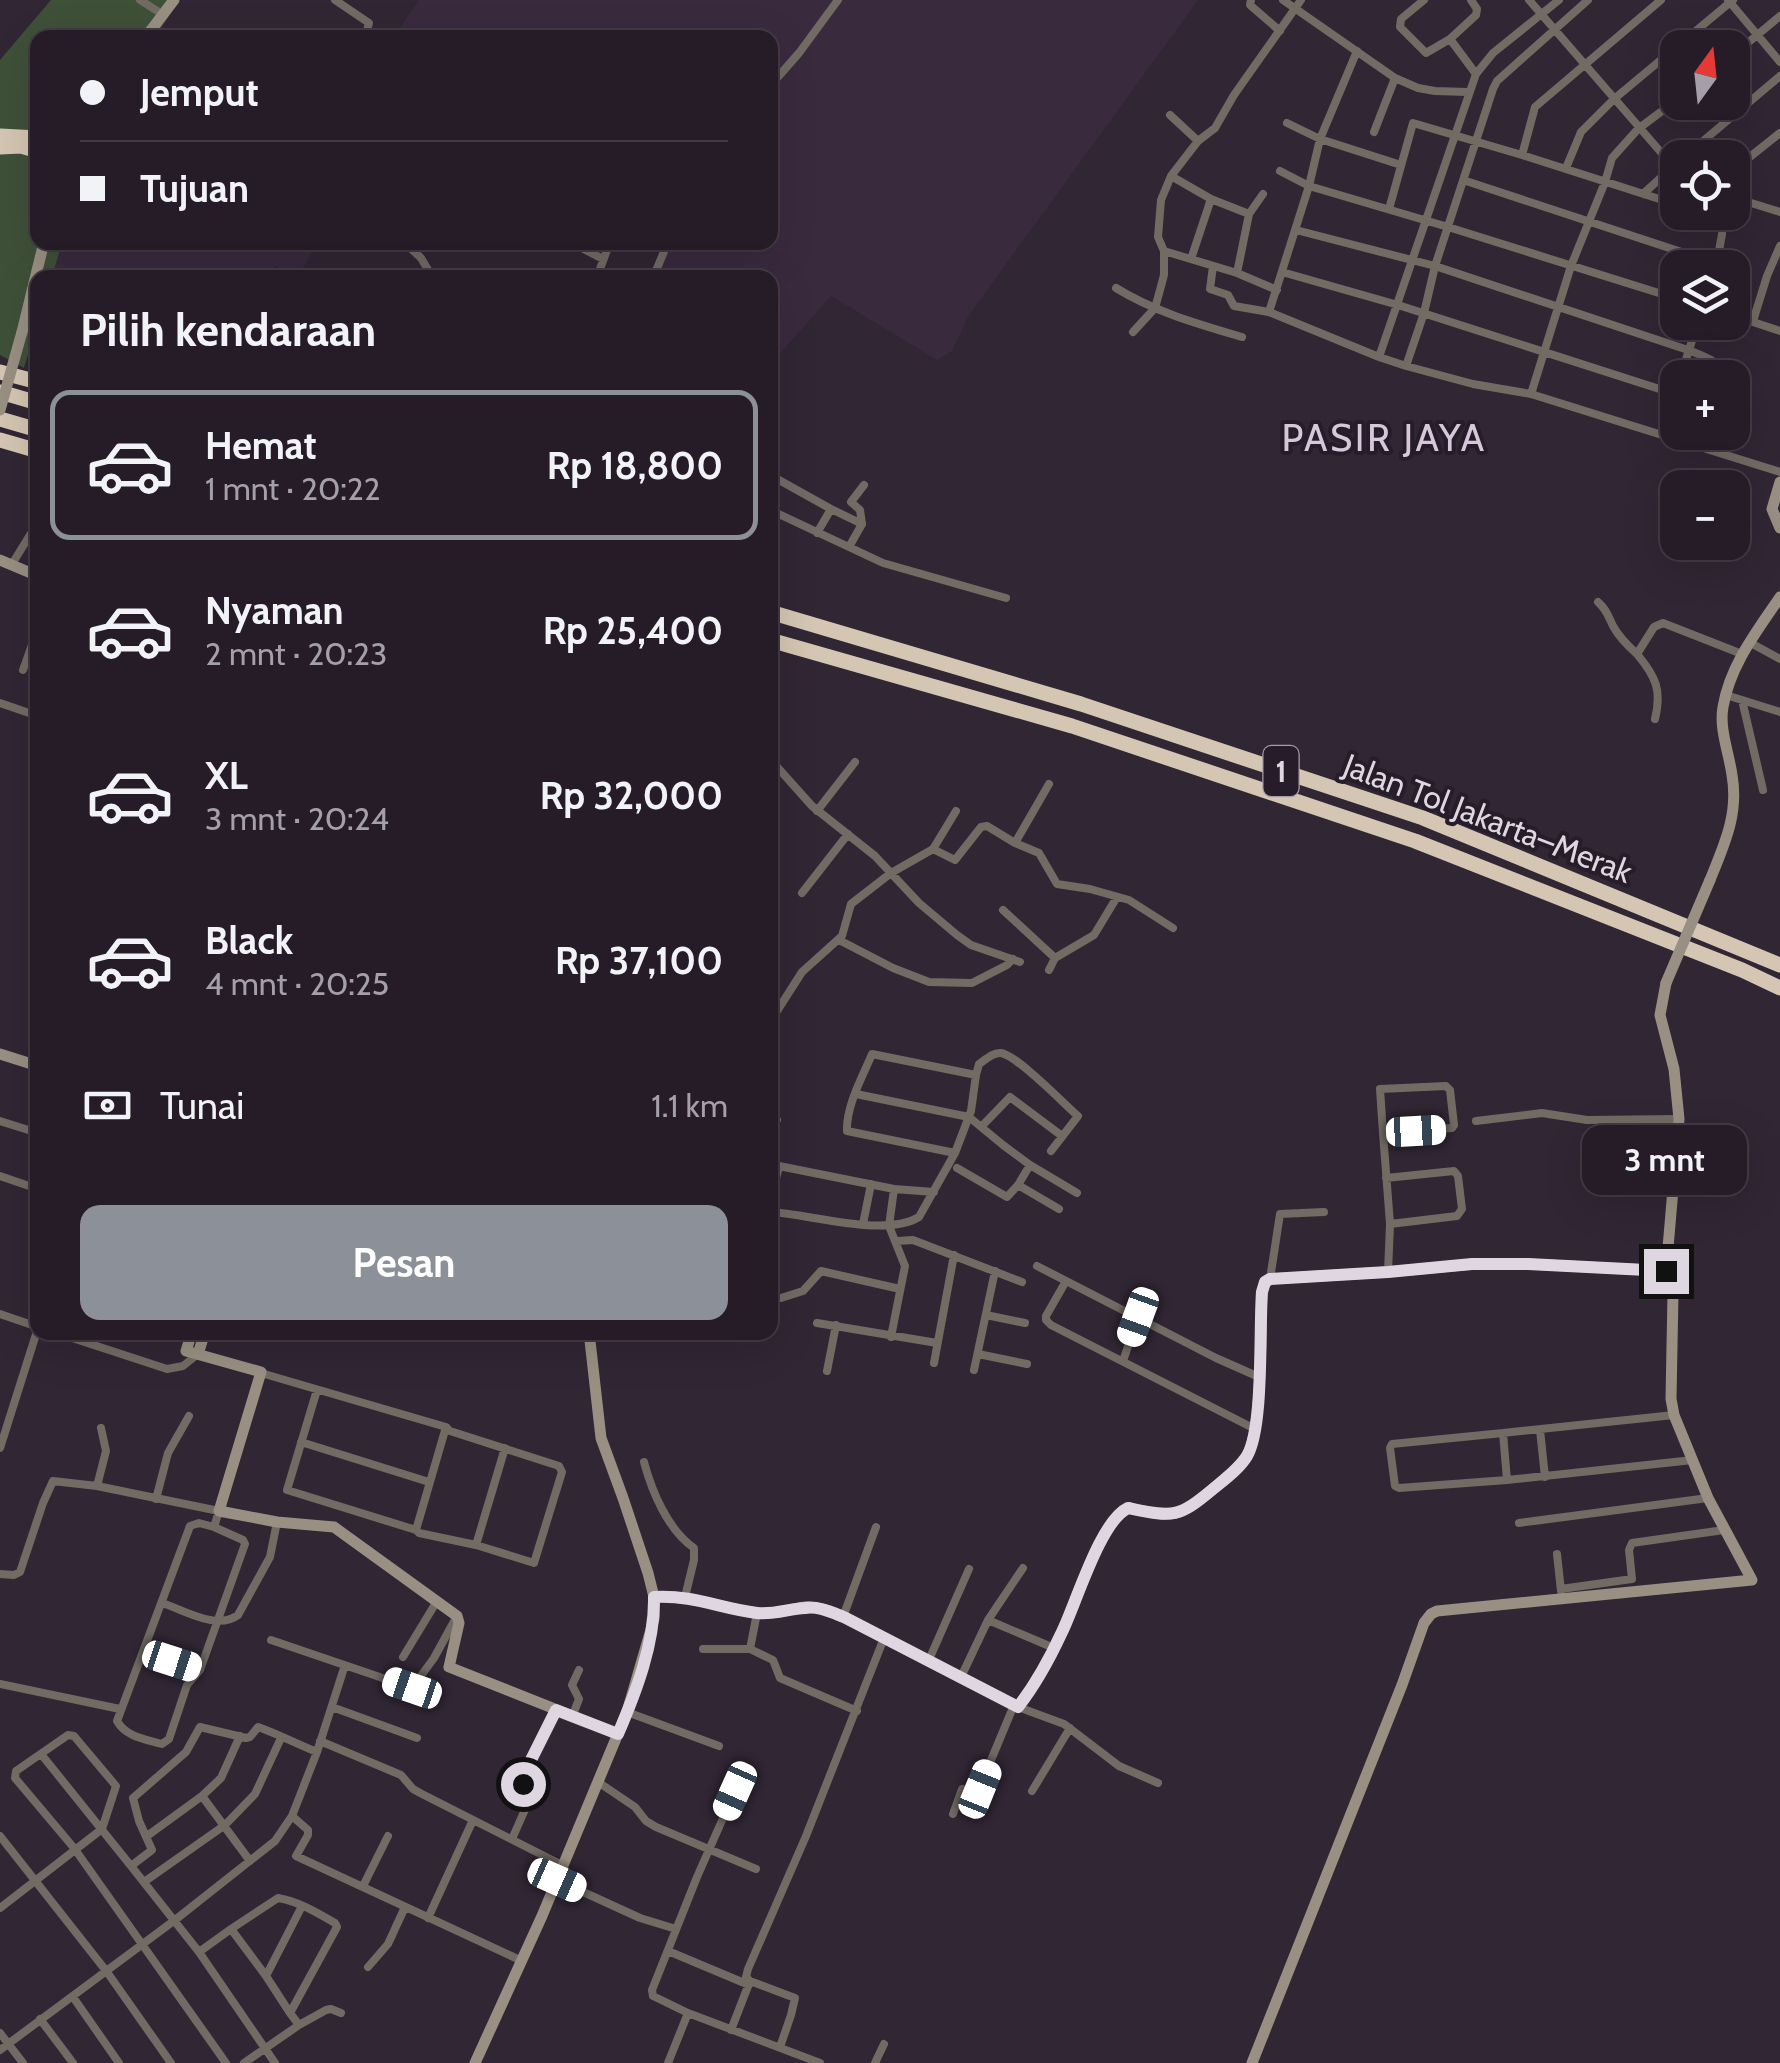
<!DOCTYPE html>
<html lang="id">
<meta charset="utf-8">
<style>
:root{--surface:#251c27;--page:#312933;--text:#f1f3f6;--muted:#a3a1a7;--line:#423a44;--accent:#8c9099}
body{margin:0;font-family:Cabin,sans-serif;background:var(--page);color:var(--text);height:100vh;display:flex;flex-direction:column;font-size:38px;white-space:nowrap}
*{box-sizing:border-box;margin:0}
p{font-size:32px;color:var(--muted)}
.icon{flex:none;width:55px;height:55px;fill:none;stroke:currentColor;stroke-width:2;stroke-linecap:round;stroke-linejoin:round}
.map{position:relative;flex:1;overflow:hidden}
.side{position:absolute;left:30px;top:270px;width:748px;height:1070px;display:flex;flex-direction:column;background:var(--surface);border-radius:20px;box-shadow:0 10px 40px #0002,0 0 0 2px var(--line)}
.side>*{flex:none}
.banner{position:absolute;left:30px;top:30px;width:748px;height:220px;border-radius:20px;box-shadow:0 10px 40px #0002,0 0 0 2px var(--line);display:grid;align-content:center;height:220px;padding:0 50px;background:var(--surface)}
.needle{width:65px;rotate:15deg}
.controls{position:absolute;left:1660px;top:30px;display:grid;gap:20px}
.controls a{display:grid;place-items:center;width:90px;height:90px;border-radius:20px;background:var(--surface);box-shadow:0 10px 40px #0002,0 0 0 2px var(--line);font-size:50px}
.end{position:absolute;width:45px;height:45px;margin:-22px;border:12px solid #ded6e0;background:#111;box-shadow:0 0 0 5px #111}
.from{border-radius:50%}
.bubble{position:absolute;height:70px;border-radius:20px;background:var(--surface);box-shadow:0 10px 40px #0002,0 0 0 2px var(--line);font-size:32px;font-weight:700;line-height:70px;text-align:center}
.car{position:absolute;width:30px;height:60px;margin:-30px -15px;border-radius:12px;box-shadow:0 0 8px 2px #0007;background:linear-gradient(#fff 24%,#345 0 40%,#fff 0 76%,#345 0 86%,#fff 0)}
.banner b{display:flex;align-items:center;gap:35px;height:95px;font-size:38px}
.banner b+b{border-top:2px solid var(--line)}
.banner i{width:25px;height:25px;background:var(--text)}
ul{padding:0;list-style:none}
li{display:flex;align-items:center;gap:30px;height:150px;margin:0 20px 15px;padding:0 30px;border:5px solid transparent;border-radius:20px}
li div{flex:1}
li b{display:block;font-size:38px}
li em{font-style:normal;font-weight:700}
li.active{border-color:var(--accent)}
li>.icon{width:90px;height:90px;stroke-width:1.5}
h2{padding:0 50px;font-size:45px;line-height:120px}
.pay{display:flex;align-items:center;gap:25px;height:110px;padding:0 50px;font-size:38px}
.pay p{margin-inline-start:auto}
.button{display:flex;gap:20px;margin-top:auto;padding:20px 50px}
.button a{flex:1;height:115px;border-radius:20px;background:var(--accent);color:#fff;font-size:40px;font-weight:700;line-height:115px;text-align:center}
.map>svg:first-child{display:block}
</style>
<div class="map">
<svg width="1780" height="2063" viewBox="0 0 1780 2063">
<rect width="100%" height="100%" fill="#312634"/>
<path fill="#3a2a3e" d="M419,0h779l-229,315 -17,36 -15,9 -106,-64 -61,69v-87l-121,-1 16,-34 105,-1v-204h-377z
M62,243h255l-19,34 -23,-11 -7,11 -216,1z"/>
<path fill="#3f5039" d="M51,0h118l7,6 -21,31 -117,1v204l24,1 -10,34 -14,1 -1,47 -13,43 -24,-13v-295z"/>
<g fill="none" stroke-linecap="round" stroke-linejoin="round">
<path stroke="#716b64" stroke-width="8" d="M140,0l22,14
M335,0l34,23 -4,15
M1251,0l-1,5 30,26
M1283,0l112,78 23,10 17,3 33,1
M1424,0l-23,19 -1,8 26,26 24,-14
M1471,0l6,9 -1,6 -26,24 26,35
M1529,0l149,172
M1728,0l52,62
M1732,56l48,-40
M770,86l29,-33 39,-53
M1170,115l28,26
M1287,123l33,16 37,-88
M1374,132l21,-54
M1522,155l13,-48 126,-107
M1683,158l97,-82
M1746,160l34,-27
M1401,165l-81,-26 -11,47 -40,126 110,45 27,9 67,18 58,10 249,78
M1566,168l15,-36 33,-33 119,-99
M1280,171l29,15 139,41 230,72
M1171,176l40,23 38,15
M1463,180l267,88
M1643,194l35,-32
M1748,202l32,10
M1389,209l24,-86 109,32 156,50
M1296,230l139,36 253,84c15,6 33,11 38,28
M404,242l17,16 12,20
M570,242l33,17
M1164,251l73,22 40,17
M1191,259l20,-60
M1213,266l-3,23 18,6 6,11 35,6
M1716,268l6,-34
M1732,268l16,5
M1282,272l116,33 277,89
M1237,273l12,-59 14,-20
M597,277l13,-35
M653,278l15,-36
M1116,288c39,24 82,36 126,49
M1732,315l48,16
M1753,321l14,-45 13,-30
M1133,332l22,-24 5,-18 4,-15v-24l-6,-14 3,-37 10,-24 27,-35 17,-13 19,-33 67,-95
M1379,357l97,-283 17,-21 66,-53
M1406,366l18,-53 11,-47 58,-177 4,-8 91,-81
M1680,378l18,-56
M1531,394l40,-128 34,-84 7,-24 26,-29 40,-30
M1663,435l15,-50
M770,475l61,34 -14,24
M831,509l31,15 -13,23
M770,510l113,53 123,35
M862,524l-2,-14 -9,-8 13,-17
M12,564l26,-42
M1598,602c9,8 10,14 15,24 6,11 15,20 24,28
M1749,642l31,17
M23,670l15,-42
M1726,695l54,17
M1742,700l21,90
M0,703l38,13
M1655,719c7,-29 1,-42 -18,-65l17,-27 9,-4 79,31
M770,759l42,47 63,50 44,47 38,32 14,10 49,17
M817,811l38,-49
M1015,843l34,-59
M933,849l22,11 26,-33 6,-1 28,17 24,10 18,31 33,5 39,11 44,28
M802,893l46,-59
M1003,910l52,48
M839,940l54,28 36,14 43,1 35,-18 6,-6
M1049,970l6,-12 39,-23 23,-38
M770,1022l32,-50 40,-36 9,-32 40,-31 42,-24 23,-38
M976,1075l3,-11c6,-4 14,-12 22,-11 16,2 63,51 77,63l-27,35
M1446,1086l4,4 4,35 -2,3 -69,5 -3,-44z
M856,1094l113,23 34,28 27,20 -12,20 -11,12 -50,-29
M770,1117l7,3
M0,1121l38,12
M1476,1121l66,-8 45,7 92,-1
M982,1126l28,-29 52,39
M1383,1133l7,91 -2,48
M1030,1165l47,28
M0,1176l38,13
M1386,1178l68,-7 4,5 4,33 -5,7 -67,8
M1018,1185l41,24
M894,1189l40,3
M770,1204l9,-38 115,23 -5,37 16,40 -14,71
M770,1212c41,2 115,26 149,5l36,-64 16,-42 5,-36 -104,-21c-10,24 -26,52 -25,77l108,22
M863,1224l8,-40
M897,1241l16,-1 109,42
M1037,1266l179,92 43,19
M1270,1279l10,-65 44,-2
M1066,1281l-20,35v4l5,5 204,104
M781,1298l22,-7 18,-20 79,18
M0,1314l38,13
M986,1315l39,8
M817,1323l120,20
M54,1332l113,37 16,-3 15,-12
M978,1354l49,10
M1123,1361l15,-44
M934,1363l20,-108
M974,1370l21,-99
M827,1371l9,-46
M261,1373l185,54 4,4 109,35 3,6 -28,91 -58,-18 -57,-12 -3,-3 30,-103
M317,1390l-30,100 129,40
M1540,1430l5,47
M1503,1433l-111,11 -2,4 5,38 4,2 108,-8 -4,-47 171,-18
M301,1442l128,40
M0,1448l38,-120
M644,1462c8,30 24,68 50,86v12l-9,37
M1507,1480l186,-20
M97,1486l9,-35 -5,-23
M156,1499l12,-46 21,-37
M199,1523l15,4 29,13 2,4 -45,126 -13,15 -18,54 -7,5c-17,-5 -36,-7 -45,-23l73,-195z
M1519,1523l189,-25
M476,1545l29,-97
M1557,1554l4,37
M0,1574l14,1 6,-3 23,-69 10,-22 44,5 122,25 -5,16
M1561,1589l71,-10 -3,-29 3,-7 92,-13
M162,1603c22,7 55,28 76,12l32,-58 7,-35
M843,1617l33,-90
M988,1620l35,-52
M271,1640l141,48 22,-30 23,-42
M703,1649h47l23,11 7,18 77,33
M750,1649l7,-36
M143,1652l57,18
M403,1657l34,-56
M928,1662l41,-93
M961,1677l27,-57 66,28
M0,1684l120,25
M332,1707l85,31
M1018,1707l46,17 55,42 39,17
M627,1712l92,34
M572,1717l7,-18 -7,-14 7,-15
M320,1741l81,34 12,14 9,5 140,71
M41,1754l90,112
M598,1782l37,25 11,14 10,6 100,42
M1032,1791l38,-63
M202,1796l48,65
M953,1814l9,-25 14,2 3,-2 35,-84
M292,1816l16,14v5l-12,21 226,105
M0,1836l107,136 64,91
M147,1836l55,-40 19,-18 19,-42
M512,1839l19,-43v-5l-10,-8 1,-4 34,-68
M557,1880l83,38 36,11
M144,1882l81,-57 30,-31 26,-56
M363,1886l25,-50
M0,1908l102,-79 14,-43 -42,-50 -6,-1 -52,36 -1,7 59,70 152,215
M428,1918l45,-98
M668,1951l81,34
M199,1952l32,-23
M368,1967l20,-23 17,-37
M266,1976l36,-70
M750,1981l45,17 -4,17 -11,32
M73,1997l46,66
M688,2013l-35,-17 -1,-6 45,-113 38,-86
M40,2019l33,44
M299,2025l27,-15 5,-1 10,4
M731,2030l19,-49 -4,-4 2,-8 58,-133 78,-198
M0,2033l23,30
M0,2050l175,-130 100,-79 17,-25 25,-64 28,-87
M244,2063l55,-38 -9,-12 47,-86 -2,-4c-17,-10 -37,-22 -57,-25l-47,31 35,47 24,37
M275,2063l-76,-111 -68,-86 21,-16 -13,-29 -6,-23 53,-46 14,-25 46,11 4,-1 8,-10c20,7 39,17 59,25
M668,2063l20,-50 132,50
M875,2063l9,-19"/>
<path stroke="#999083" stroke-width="11" d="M145,38l29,-38
M22,332l22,-90
M1780,482l-8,27 8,19
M0,560l38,16
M1710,880c14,-35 29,-66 22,-105 -3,-22 -13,-46 -9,-68 7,-42 34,-76 57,-110
M0,1054l38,12
M192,1332l-6,19 75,21 -42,139 58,11 57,5 123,89 2,7 -10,44 169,67
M198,1354l7,-22
M654,1597c40,-2 65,11 103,16 17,2 31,-4 48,-6 13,-1 26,5 38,10l175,90c17,-23 32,-48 44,-75 14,-28 38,-111 66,-124 45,9 49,12 85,-19 12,-10 26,-20 34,-33 16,-28 13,-127 15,-164l3,-10 5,-3 118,-7 85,-8h55l138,7
M475,2063l67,-147 85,-204 27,-93v-22l-6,-24 -25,-75 -22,-60 -12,-106
M1252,2063l150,-378 22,-62 7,-9 6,-3 315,-31 -44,-82 -34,-83 -3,-16 2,-105 -7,-23 13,-152 -5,-50 -14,-54 6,-32"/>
<path stroke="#d4c6b2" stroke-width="15" d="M0,136l38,2
M0,147l21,-1 17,5
M0,372l38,10
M0,392l38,11
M0,419l38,11
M0,440l38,11
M770,612l311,92 342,114 357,147
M770,640l302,86 343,115 327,129 38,18"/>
<path stroke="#999083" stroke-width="11" d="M0,410l22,-78
M1666,983l44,-103"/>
</g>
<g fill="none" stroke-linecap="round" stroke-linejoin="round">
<path stroke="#ded6e0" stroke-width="12" d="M523,1784l-1,-6 34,-68 62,24c18,-42 37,-91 36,-137 41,-2 64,11 103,16 17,2 31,-4 48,-5 13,-2 26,4 39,9l174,90c18,-23 32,-49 44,-75 14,-28 38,-111 66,-124 45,9 49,11 85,-19 12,-10 26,-20 34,-33 17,-29 12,-126 15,-164l3,-10 5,-3 118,-7 84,-8h56l138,7"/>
</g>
<g text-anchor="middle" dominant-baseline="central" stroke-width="8" stroke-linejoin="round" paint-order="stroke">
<rect fill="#271c2a" stroke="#a79ea9" stroke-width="2.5" x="1263.5" y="746" width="35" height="50" rx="8"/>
<g font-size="30" font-weight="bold" fill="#ded6e0">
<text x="1281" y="771">1</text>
</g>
<g font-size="32" fill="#ded6e0" stroke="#271c2a">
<text transform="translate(1488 818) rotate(21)">Jalan Tol Jakarta–Merak</text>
</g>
<g font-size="38" letter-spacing="2.5" fill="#d6c7da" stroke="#271c2a">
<text x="1384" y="437">PASIR JAYA</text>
</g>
</g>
</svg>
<div class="controls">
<a><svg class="needle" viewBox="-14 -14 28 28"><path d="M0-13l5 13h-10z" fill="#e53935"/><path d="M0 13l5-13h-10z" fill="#a3a1a7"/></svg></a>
<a><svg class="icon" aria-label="locate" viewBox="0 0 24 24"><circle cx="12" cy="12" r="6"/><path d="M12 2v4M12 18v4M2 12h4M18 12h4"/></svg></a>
<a><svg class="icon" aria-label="layers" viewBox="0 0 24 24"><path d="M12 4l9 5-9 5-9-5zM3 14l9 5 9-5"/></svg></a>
<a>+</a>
<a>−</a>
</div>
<i class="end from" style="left:523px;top:1784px"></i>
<i class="end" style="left:1666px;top:1271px"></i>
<div class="bubble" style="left:1582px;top:1125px;width:165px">3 mnt</div>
<i class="car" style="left:1416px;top:1131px;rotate:87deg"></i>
<i class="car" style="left:1138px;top:1317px;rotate:200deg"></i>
<i class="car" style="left:172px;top:1661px;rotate:108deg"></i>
<i class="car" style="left:412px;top:1688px;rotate:289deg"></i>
<i class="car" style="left:980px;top:1789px;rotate:22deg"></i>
<i class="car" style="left:735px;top:1791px;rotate:204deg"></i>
<i class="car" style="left:557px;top:1880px;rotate:114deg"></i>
<div class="banner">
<b><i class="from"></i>Jemput</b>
<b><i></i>Tujuan</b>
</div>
<section class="side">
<h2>Pilih kendaraan</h2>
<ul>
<li class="active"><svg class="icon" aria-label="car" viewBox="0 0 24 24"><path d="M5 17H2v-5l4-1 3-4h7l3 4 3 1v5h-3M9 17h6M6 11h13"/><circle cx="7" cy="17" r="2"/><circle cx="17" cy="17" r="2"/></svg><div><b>Hemat</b><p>1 mnt · 20:22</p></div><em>Rp 18,800</em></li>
<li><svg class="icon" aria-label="car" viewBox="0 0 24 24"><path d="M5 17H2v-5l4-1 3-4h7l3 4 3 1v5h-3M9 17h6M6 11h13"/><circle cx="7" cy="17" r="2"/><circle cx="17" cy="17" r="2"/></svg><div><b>Nyaman</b><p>2 mnt · 20:23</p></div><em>Rp 25,400</em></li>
<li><svg class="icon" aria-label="car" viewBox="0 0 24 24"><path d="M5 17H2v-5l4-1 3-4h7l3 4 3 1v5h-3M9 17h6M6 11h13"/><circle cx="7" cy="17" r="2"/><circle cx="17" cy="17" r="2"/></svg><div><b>XL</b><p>3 mnt · 20:24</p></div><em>Rp 32,000</em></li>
<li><svg class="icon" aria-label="car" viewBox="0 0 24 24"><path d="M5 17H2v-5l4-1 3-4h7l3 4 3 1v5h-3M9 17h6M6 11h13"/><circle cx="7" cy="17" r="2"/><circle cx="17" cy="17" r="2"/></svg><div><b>Black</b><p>4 mnt · 20:25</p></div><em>Rp 37,100</em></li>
</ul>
<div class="pay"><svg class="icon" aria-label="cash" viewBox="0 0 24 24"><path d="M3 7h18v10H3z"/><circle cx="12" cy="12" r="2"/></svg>Tunai<p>1.1 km</p></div>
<div class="button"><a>Pesan</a></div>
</section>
</div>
